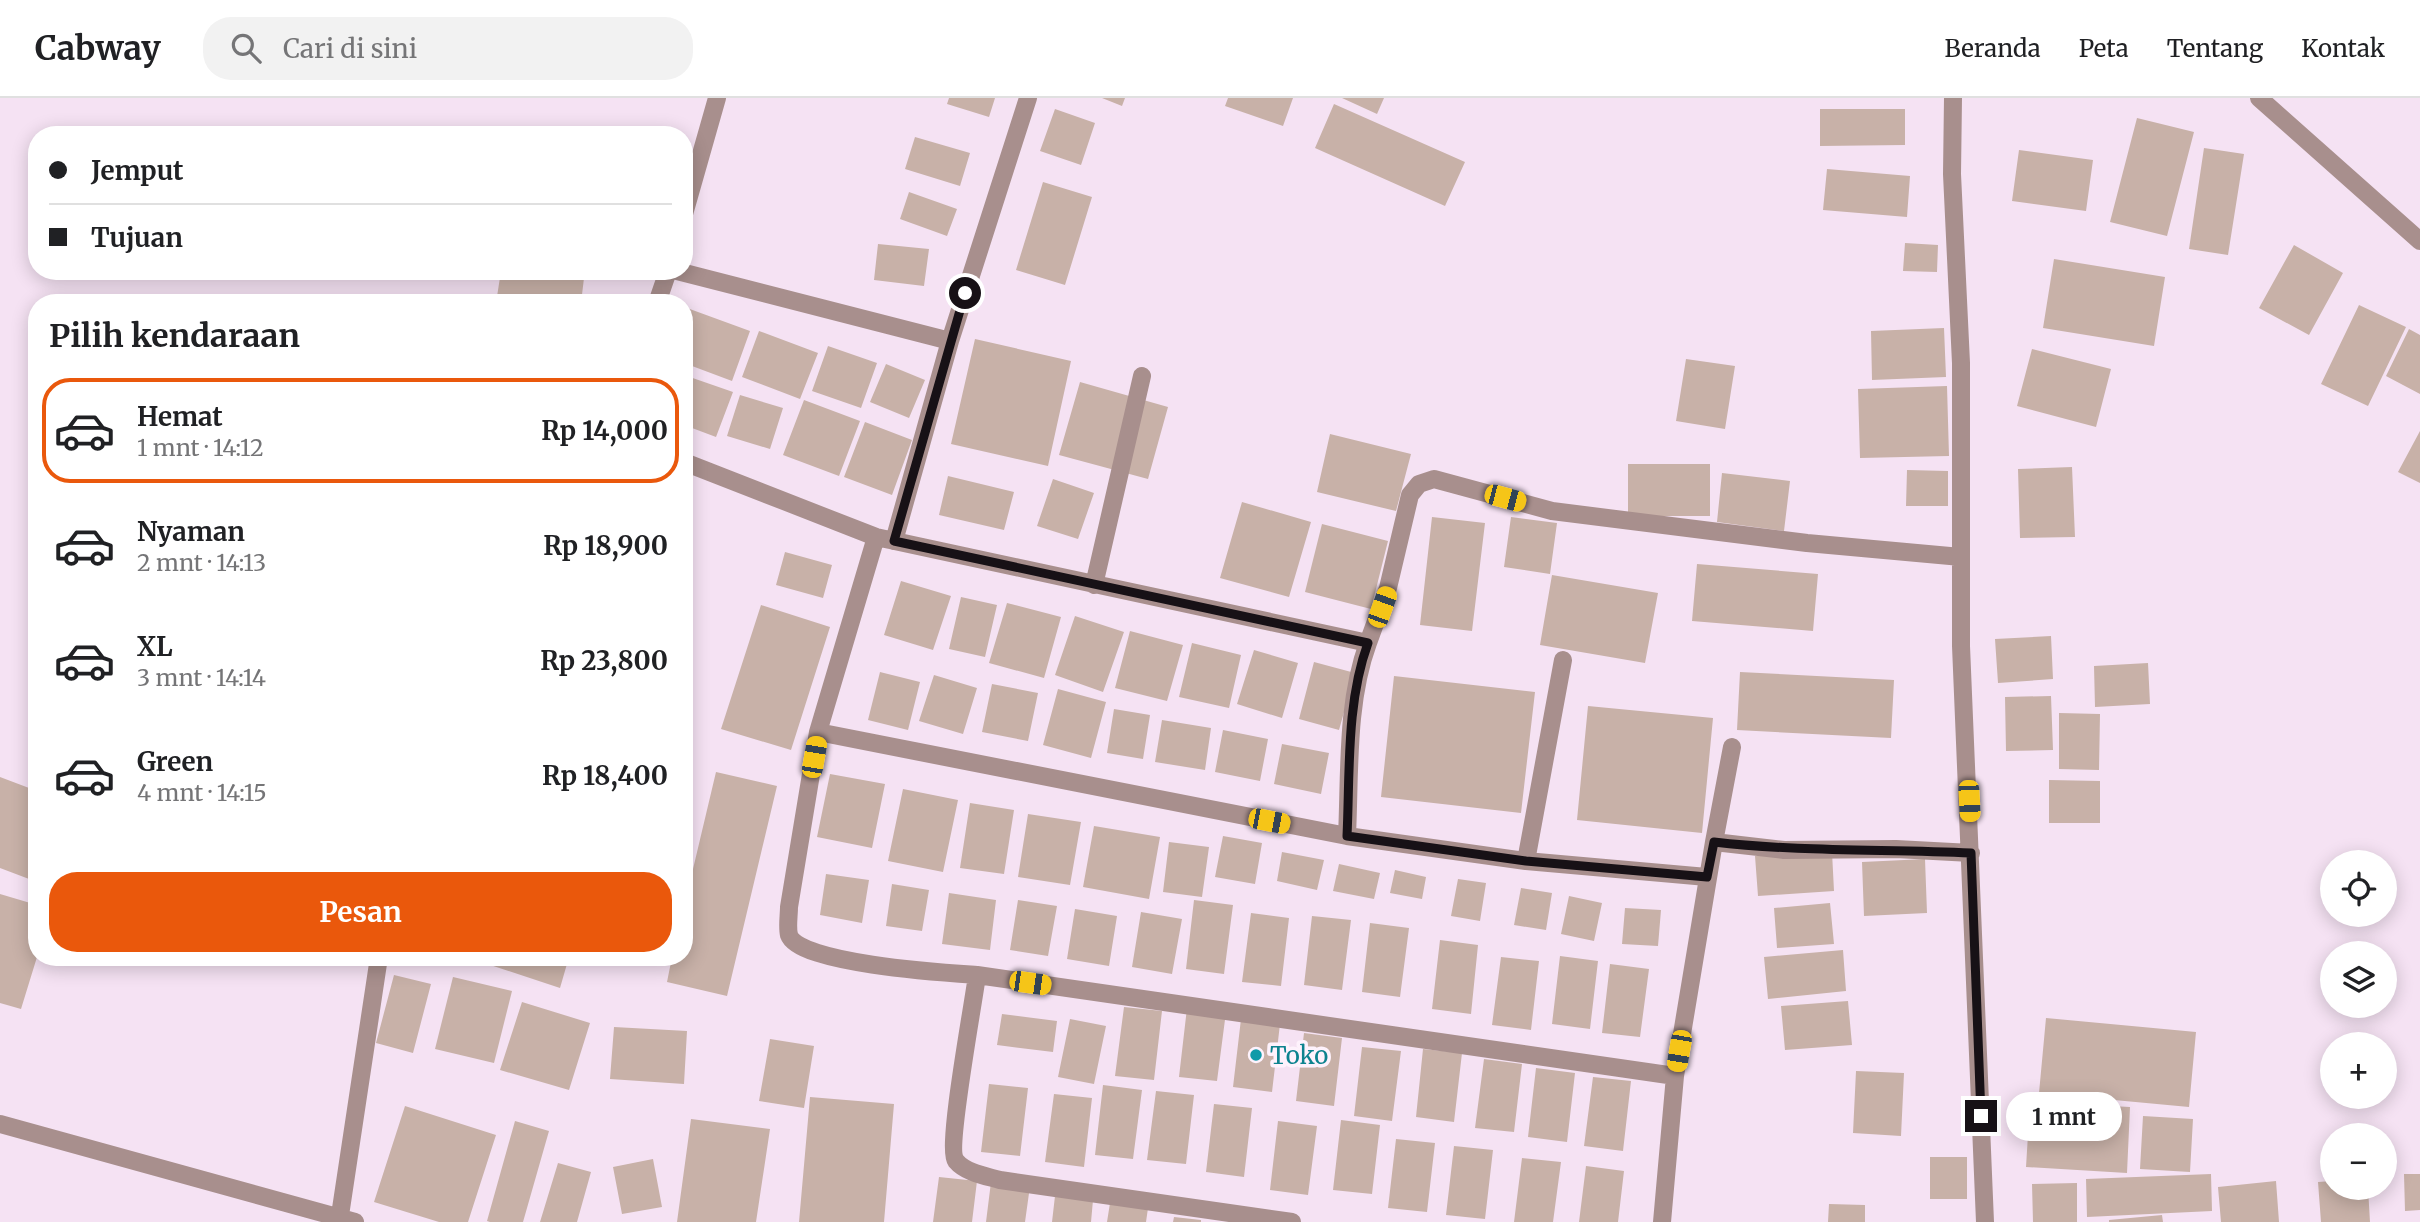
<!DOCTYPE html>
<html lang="id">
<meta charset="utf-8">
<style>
:root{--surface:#fff;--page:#f2f2f2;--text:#202124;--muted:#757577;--line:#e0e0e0;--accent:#ea580c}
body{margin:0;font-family:Merriweather,serif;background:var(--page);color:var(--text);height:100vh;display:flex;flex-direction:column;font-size:26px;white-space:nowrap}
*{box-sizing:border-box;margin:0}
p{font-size:23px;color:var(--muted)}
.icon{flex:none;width:38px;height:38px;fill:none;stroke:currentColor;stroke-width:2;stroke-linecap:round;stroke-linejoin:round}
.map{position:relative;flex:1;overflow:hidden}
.details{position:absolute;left:28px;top:196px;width:665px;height:672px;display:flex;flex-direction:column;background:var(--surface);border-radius:28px;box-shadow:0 4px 18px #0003}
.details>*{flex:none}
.guide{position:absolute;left:28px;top:28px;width:665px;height:154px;border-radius:28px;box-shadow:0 4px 18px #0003;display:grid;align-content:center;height:154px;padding:0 21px;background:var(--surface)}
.controls{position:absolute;left:2320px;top:752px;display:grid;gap:14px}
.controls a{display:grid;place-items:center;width:77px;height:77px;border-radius:50%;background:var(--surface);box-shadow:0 4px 18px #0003;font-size:35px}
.end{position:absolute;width:32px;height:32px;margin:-16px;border:9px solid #171116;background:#fff;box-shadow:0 0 0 4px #fff}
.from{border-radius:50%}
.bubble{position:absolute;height:49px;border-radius:24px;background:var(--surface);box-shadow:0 4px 18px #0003;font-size:23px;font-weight:700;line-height:49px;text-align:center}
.car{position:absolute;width:21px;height:42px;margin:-21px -10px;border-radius:9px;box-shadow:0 0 5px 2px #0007;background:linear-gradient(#f5c518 24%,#345 0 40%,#f5c518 0 76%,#345 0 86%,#f5c518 0)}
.guide b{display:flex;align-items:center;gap:24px;height:66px;font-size:26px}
.guide b+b{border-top:2px solid var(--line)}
.guide i{width:18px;height:18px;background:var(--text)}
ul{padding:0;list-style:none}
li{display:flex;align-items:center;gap:21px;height:105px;margin:0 14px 10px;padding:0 7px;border:4px solid transparent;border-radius:28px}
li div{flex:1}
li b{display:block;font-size:26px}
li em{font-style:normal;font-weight:700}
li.selected{border-color:var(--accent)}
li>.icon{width:63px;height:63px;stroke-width:1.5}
h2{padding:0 21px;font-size:32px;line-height:84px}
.cta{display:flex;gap:14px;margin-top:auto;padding:14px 21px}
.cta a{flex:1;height:80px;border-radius:28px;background:var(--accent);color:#fff;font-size:28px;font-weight:700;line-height:80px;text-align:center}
header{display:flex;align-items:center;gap:42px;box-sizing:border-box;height:98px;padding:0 35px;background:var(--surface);border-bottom:2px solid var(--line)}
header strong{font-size:33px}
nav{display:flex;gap:38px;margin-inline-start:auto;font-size:24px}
.search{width:490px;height:63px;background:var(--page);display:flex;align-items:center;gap:18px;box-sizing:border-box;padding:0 24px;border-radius:28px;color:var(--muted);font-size:26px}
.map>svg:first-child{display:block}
</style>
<header>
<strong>Cabway</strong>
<div class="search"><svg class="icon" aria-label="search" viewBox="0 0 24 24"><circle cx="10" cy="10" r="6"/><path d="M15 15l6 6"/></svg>Cari di sini</div>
<nav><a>Beranda</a><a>Peta</a><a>Tentang</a><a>Kontak</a></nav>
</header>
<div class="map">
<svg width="2420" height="1124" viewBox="0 0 2420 1124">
<rect width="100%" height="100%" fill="#f5e2f3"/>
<path fill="#c8b1a8" d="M949,0h46l-6,19 -42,-13z
M1102,0h23l-3,8z
M1228,0h65l-10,28 -58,-20z
M1342,0h42l-7,16z
M1334,6l131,58 -20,44 -130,-58z
M1055,11l40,14 -14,42 -41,-14z
M1820,11h85v36l-85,1z
M2137,20l57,14 -27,104 -57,-14z
M915,39l55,16 -10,33 -55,-17z
M2204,50l40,6 -16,101 -39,-6z
M2019,52l74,10 -7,51 -74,-10z
M1827,71l83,7 -3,41 -84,-7z
M1043,84l49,15 -27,88 -49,-15z
M909,94l48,17 -10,27 -47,-17z
M1905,145l33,2 -1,27 -34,-1z
M878,146l51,5 -5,37 -50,-6z
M2294,147l49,28 -34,62 -50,-27z
M2054,161l111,18 -11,69 -111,-18z
M501,173h37l46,7 -3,25h-85z
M2359,207l47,22 -38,79 -47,-22z
M687,210l63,23 -18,50 -48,-18v-47z
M1944,230l2,49 -74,3 -1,-49z
M2409,231l11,6v59l-34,-18z
M759,233l59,22 -18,46 -58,-22z
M975,241l96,22 -23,105 -97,-22z
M828,248l49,17 -16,45 -49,-17z
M2032,251l79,20 -15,58 -79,-21z
M1686,261l49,7 -10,63 -49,-8z
M886,266l39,16 -16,38 -39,-16z
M684,277l49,17 -17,45 -32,-12z
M1080,284l88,25 -20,72 -89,-24z
M1947,288l2,70 -89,2 -2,-69z
M740,297l43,13 -13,41 -43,-13z
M804,302l56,21 -21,55 -56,-21z
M865,324l47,18 -20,55 -48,-18z
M2420,333v52l-22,-11z
M1330,336l81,20 -15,57 -79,-19z
M1628,366h82v52h-82z
M2072,369l3,70 -55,1 -2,-69z
M1907,372l41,1v35h-42z
M1722,375l68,8 -6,50 -67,-9z
M948,378l66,16 -10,38 -65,-15z
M1053,381l41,14 -16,46 -41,-13z
M1242,404l69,20 -22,75 -69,-19z
M1432,419l53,6 -13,108 -52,-6z
M1511,419l46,6 -7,51 -46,-7z
M1322,426l66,17 -17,68 -66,-17z
M785,454l47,13 -9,33 -47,-13z
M1697,466l121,10 -5,57 -121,-10z
M1552,477l106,18 -13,70 -105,-18z
M901,483l50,15 -18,54 -49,-15z
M961,499l36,8 -12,52 -36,-8z
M1007,505l54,14 -17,61 -55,-15z
M761,507l69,22 -39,123 -70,-21z
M1075,518l49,16 -21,60 -48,-17z
M1130,533l53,14 -16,56 -52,-13z
M2051,538l2,43 -55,4 -3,-44z
M1192,545l49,12 -12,53 -50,-11z
M1254,552l44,13 -16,55 -45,-14z
M1314,564l41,11 -16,57 -40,-11z
M2148,565l2,41 -55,3 -1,-41z
M880,574l40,10 -12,48 -40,-10z
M1740,574l154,8 -3,58 -154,-8z
M934,577l43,13 -14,46 -44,-13z
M1394,578l141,16 -14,121 -140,-16z
M992,586l46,9 -10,48 -46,-9z
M1058,591l48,13 -15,56 -48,-13z
M2051,598l2,54 -47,1 -1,-54z
M1588,608l125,12 -11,115 -125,-13z
M1114,611l36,6 -7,44 -36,-6z
M2059,615l41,1 -1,56 -40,-1z
M1162,622l49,8 -6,42 -50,-8z
M1223,632l45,9 -8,42 -45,-9z
M1282,646l47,9 -8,41 -47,-10z
M716,674l61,14 -50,210 -60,-14 5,-25h12v-50z
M830,676l55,10 -13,64 -55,-11z
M0,679l37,14v91l-37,-14z
M2049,682l51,1v42h-51z
M903,691l55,11 -15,72 -55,-11z
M970,705l44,7 -10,64 -44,-6z
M1028,716l53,8 -11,63 -52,-8z
M1094,728l66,11 -11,62 -66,-12z
M1223,738l39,7 -7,41 -40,-7z
M1169,744l40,5 -7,50 -39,-5z
M1282,754l42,8 -7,30 -40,-9z
M1832,754l2,39 -76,5 -3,-40z
M1925,761l2,54 -63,3 -2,-54z
M1339,766l41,9 -6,26 -41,-8z
M1395,772l31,7 -4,22 -32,-6z
M826,776l43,6 -7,43 -42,-8z
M1458,781l28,4 -6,38 -29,-5z
M892,786l37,6 -7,41 -36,-5z
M1521,790l31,5 -6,37 -32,-5z
M949,795l47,7 -6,50 -48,-6z
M0,796l37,11v52l-16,52 -21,-6z
M1569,798l33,7 -8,38 -33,-7z
M1018,802l39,6 -9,50 -38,-6z
M1194,802l39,5 -9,69 -38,-5z
M1830,805l4,41 -57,4 -3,-40z
M1625,810l36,2 -3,36 -36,-2z
M1075,811l42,7 -8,50 -42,-7z
M1141,814l41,7 -10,55 -40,-7z
M1251,815l38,5 -8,68 -39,-4z
M1312,818l39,4 -9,70 -38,-5z
M1370,825l39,5 -9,69 -38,-5z
M1440,842l38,5 -7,69 -39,-5z
M1843,852l3,41 -78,8 -4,-42z
M1560,858l38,5 -8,68 -38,-5z
M466,859h103l-9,31z
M1501,859l38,4 -8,69 -39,-5z
M1610,866l39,5 -9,68 -38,-4z
M394,877l37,9 -18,69 -37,-10z
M453,879l59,14 -18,72 -59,-14z
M1848,903l4,44 -67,5 -4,-44z
M522,904l68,21 -21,67 -69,-20z
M1124,909l38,4 -8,69 -39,-4z
M1187,910l39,4 -9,69 -38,-4z
M1002,916l55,7 -4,31 -56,-7z
M2046,920l150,14 -7,75 -150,-14z
M1070,921l36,7 -12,58 -36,-7z
M1241,921l39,5 -8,68 -39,-5z
M614,929l73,4 -3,53 -74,-5z
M1304,935l38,5 -8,68 -38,-5z
M770,941l44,7 -10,62 -45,-7z
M1362,949l39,4 -9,70 -38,-5z
M1423,951l39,4 -8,69 -38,-5z
M1484,961l38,5 -8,68 -39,-4z
M1536,970l39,5 -8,69 -39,-5z
M1856,973l48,2 -3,63 -48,-3z
M1593,979l38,4 -8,70 -39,-5z
M989,986l39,4 -8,68 -39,-4z
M1103,987l39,5 -9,69 -38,-4z
M1156,993l38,4 -8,69 -39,-4z
M1054,996l38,4 -8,69 -39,-5z
M810,999l84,7 -10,118h-85z
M2030,1004l100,5 -3,66 -101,-6z
M1214,1006l38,4 -8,69 -38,-5z
M405,1008l91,29 -28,87h-29l-65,-20z
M2143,1018l50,3 -3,53 -50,-3z
M691,1021l79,10 -14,93h-79z
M1341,1022l39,5 -8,69 -39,-4z
M515,1023l34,10 -26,91h-33l-3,-1z
M1278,1023l39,5 -9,69 -38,-5z
M1396,1041l39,4 -8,69 -39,-4z
M1454,1048l39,4 -8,69 -39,-4z
M1930,1059h37v42h-37z
M1522,1060l39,4 -8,60h-39z
M653,1061l9,48 -40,7 -9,-47z
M558,1065l33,9 -14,50h-37z
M1586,1068l38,5 -6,51h-39z
M2211,1076l1,37 -125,6 -1,-38z
M2404,1076h16v36l-15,1z
M939,1079l38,4 -5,41h-39z
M2276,1083l3,41h-58l-3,-35z
M2333,1083v7h35l2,34h-49l-3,-40z
M991,1084l39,4 -5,36h-39z
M2077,1085v39h-44l-1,-38z
M1055,1098l38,4 -2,22h-39z
M1110,1105l38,5 -2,14h-39z
M1829,1106l36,1v17h-37z
M2162,1117l1,7h-54v-2z
M1174,1119l27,3v2h-28z"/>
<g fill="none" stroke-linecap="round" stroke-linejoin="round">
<path stroke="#a88f8d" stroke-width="18" d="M1953,0l-1,76 9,189v283l24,576
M2259,0l161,143
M684,116l33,-116
M677,173l273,70
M657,205l11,-32
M684,364l192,75 492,106c-22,60 -18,130 -21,193
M876,439l-58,195 -29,175c0,8 -2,20 0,28 10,29 158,38 188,40l698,101
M894,443l56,-200 78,-243
M1094,487l48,-209
M1368,545l20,-55 22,-93 9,-11 15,-5 118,32 255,32 154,14
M818,634l529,104 179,25 181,16
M1714,744l18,-95
M1526,763l37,-201
M977,877c-3,26 -31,173 -21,186 10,12 30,15 44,19l292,42
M0,1026l355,98
M339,1124l40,-265
M1662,1124l13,-146 39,-234 70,8 112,-1 75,4"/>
</g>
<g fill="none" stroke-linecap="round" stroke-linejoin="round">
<path stroke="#171116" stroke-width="9" d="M965,195l-71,248 474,102c-22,60 -18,130 -21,193l179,25 181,16 7,-35c86,10 171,7 257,11l10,263"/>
</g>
<circle fill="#0f9aa8" stroke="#fef2fc" stroke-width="2.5" cx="1256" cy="957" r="7"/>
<g text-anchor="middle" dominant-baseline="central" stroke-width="7" stroke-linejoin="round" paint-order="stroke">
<g font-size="24" fill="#0d838f" stroke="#fef2fc" text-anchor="start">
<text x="1270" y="957">Toko</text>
</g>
</g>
</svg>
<div class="controls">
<a><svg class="icon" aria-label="locate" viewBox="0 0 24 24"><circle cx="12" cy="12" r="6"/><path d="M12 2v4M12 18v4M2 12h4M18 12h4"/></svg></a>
<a><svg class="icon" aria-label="layers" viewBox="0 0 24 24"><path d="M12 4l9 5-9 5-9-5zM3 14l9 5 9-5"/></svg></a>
<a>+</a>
<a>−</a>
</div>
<i class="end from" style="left:965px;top:195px"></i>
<i class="end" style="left:1981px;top:1018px"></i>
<div class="bubble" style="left:2006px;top:994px;width:116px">1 mnt</div>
<i class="car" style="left:1505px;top:400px;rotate:105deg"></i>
<i class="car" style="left:1382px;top:509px;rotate:20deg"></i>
<i class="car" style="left:814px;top:659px;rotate:10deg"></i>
<i class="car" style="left:1969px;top:703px;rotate:177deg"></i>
<i class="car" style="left:1269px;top:723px;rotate:101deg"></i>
<i class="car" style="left:1030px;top:885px;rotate:98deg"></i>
<i class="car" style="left:1679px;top:953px;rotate:190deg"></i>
<div class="guide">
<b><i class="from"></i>Jemput</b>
<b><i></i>Tujuan</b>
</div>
<section class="details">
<h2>Pilih kendaraan</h2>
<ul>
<li class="selected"><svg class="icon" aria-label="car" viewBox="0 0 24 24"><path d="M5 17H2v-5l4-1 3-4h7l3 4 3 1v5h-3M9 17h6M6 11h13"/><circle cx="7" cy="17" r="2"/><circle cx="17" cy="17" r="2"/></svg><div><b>Hemat</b><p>1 mnt · 14:12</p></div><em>Rp 14,000</em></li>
<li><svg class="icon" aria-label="car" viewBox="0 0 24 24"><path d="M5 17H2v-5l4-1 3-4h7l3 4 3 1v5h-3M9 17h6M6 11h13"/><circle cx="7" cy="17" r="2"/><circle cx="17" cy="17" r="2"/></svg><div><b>Nyaman</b><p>2 mnt · 14:13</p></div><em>Rp 18,900</em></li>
<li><svg class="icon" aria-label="car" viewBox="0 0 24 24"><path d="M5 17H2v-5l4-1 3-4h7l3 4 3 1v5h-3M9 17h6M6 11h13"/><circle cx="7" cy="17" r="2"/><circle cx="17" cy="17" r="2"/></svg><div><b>XL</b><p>3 mnt · 14:14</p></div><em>Rp 23,800</em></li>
<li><svg class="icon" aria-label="car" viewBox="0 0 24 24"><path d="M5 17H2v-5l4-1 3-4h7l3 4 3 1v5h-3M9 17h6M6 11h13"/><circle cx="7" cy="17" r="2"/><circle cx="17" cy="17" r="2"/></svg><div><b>Green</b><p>4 mnt · 14:15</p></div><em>Rp 18,400</em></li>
</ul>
<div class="cta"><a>Pesan</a></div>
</section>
</div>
